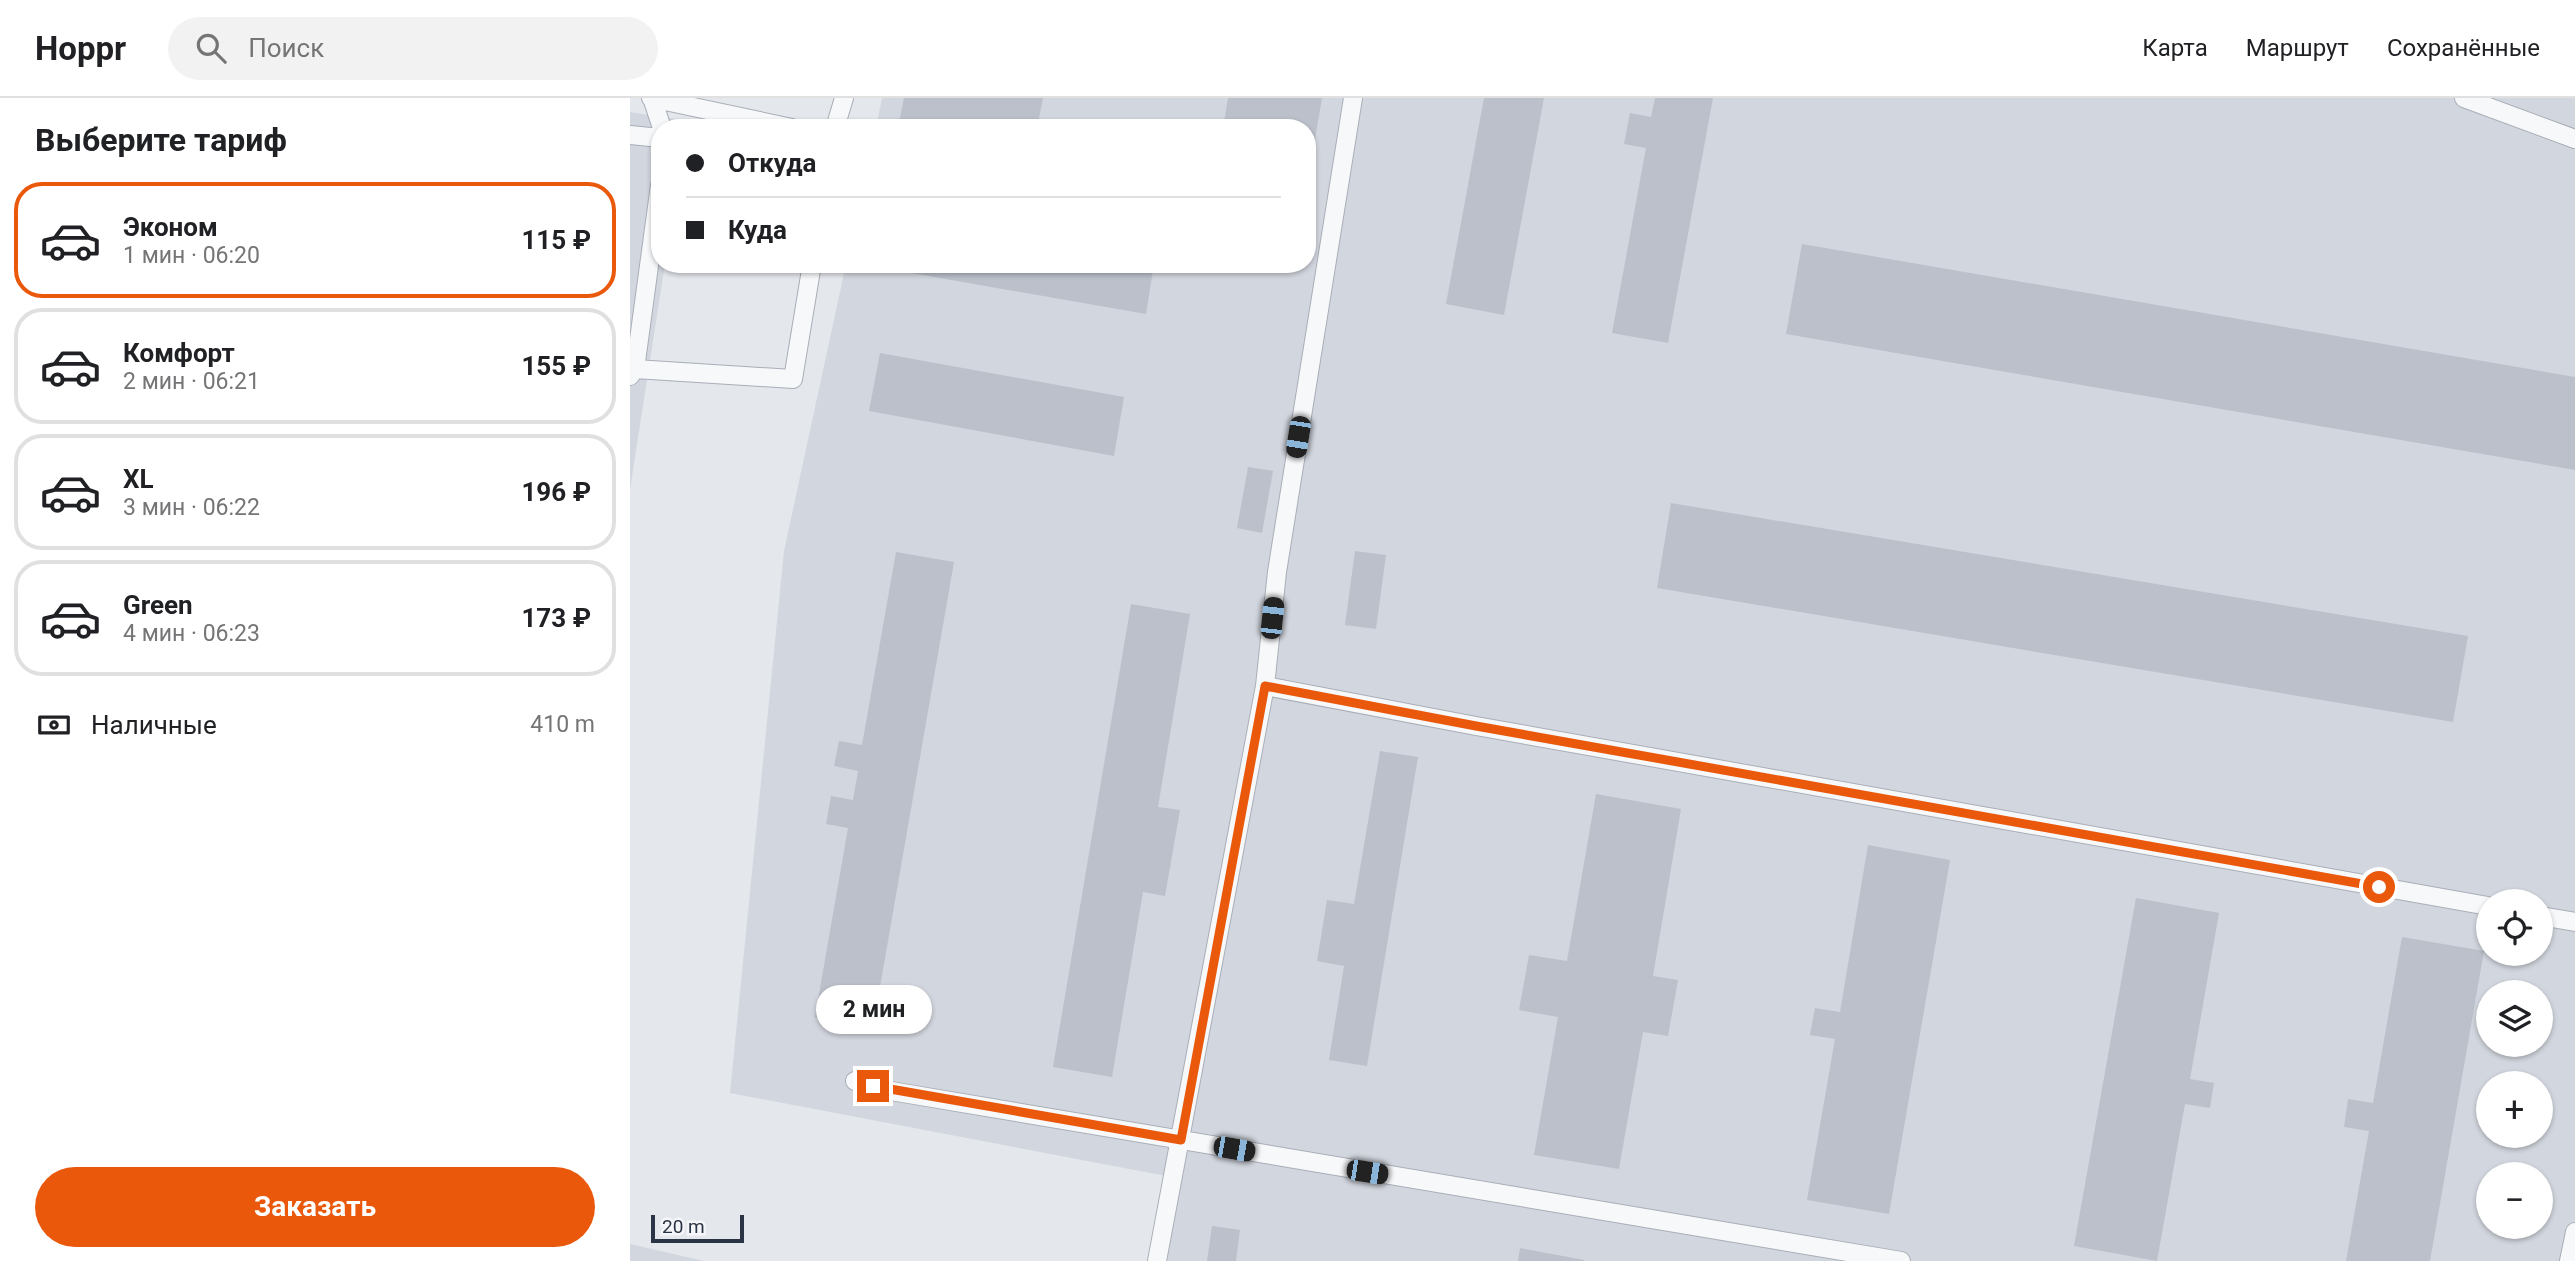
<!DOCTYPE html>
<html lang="ru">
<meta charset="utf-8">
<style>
:root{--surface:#fff;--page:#f2f2f2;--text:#202124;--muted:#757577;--line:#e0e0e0;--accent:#ea580c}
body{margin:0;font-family:Roboto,sans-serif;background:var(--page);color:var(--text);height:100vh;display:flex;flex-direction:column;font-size:26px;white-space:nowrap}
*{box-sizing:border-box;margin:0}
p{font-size:23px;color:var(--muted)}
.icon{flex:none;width:38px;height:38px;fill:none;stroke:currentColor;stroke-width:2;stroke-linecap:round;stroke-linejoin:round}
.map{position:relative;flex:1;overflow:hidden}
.panel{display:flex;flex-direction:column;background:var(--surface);width:630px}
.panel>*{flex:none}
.guide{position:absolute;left:21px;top:21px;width:665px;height:154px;border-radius:28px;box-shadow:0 2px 5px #0004;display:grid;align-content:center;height:154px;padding:0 35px;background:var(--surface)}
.fabs{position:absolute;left:1846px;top:791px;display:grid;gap:14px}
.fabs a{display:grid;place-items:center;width:77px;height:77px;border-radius:50%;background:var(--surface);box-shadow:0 2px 5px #0004;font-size:35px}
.scale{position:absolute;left:21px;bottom:18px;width:93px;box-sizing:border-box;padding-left:7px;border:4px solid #2b3445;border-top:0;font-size:19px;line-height:24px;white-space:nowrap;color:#2b3445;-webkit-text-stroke:5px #f4f6f9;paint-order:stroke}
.end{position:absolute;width:32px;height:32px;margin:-16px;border:9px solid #ea580c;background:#fff;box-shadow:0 0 0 4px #fff}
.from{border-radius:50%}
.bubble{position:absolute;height:49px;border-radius:24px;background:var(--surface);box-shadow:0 2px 5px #0004;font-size:23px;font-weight:700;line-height:49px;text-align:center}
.car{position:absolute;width:21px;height:42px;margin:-21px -10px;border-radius:9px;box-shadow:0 0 5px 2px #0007;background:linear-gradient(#222 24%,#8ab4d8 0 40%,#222 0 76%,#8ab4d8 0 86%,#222 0)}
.guide b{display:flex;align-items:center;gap:24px;height:66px;font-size:26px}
.guide b+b{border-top:2px solid var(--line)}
.guide i{width:18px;height:18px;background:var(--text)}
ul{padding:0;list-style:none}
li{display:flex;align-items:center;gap:21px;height:116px;margin:0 14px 10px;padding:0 21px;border:4px solid var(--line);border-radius:28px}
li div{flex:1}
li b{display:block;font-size:26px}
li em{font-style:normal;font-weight:700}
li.on{border-color:var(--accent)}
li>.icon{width:63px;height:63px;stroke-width:1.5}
h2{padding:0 35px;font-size:32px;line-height:84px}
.pay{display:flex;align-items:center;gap:18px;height:77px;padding:0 35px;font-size:26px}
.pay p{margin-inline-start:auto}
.action{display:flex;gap:14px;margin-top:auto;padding:14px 35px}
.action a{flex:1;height:80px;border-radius:42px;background:var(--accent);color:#fff;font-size:28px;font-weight:700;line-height:80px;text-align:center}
header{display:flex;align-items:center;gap:42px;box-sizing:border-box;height:98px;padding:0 35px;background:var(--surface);border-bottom:2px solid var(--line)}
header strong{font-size:33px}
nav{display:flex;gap:38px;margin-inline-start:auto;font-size:24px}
.search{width:490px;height:63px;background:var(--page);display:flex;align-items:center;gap:18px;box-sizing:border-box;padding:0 24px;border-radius:38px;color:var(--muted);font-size:26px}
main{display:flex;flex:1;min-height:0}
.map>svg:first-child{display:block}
</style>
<header>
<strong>Hoppr</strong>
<div class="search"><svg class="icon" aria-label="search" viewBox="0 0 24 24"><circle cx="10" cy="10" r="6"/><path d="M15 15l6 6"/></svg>Поиск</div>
<nav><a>Карта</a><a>Маршрут</a><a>Сохранённые</a></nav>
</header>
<main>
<section class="panel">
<h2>Выберите тариф</h2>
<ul>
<li class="on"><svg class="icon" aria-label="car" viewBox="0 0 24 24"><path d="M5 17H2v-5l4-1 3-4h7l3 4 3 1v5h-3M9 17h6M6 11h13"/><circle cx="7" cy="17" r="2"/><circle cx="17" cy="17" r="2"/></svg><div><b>Эконом</b><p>1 мин · 06:20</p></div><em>115 ₽</em></li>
<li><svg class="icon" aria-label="car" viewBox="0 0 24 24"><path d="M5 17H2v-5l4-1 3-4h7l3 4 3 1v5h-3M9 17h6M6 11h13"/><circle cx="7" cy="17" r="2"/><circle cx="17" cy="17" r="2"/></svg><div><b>Комфорт</b><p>2 мин · 06:21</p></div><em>155 ₽</em></li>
<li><svg class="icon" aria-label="car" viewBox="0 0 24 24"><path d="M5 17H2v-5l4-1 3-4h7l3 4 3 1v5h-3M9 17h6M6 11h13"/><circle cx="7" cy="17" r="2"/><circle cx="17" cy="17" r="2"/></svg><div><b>XL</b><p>3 мин · 06:22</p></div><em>196 ₽</em></li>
<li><svg class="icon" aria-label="car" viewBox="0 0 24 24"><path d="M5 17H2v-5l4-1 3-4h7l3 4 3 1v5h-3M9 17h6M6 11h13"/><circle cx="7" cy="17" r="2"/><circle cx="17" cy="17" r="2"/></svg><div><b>Green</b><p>4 мин · 06:23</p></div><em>173 ₽</em></li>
</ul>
<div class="pay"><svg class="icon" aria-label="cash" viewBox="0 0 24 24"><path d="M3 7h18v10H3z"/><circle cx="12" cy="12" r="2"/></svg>Наличные<p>410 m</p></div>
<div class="action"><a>Заказать</a></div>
</section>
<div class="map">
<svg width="1945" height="1163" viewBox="0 0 1945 1163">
<rect width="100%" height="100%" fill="#e4e7ec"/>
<path fill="#d2d6de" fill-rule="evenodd" d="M252,0h1693v1163h-1408l15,-82 -452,-86 54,-542 62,-287h461v-136h-431zM1858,803h53v53h-53zM1858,894h53v53h-53zM1858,985h53v53h-53zM1858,1076h53v53h-53z
M0,14l57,9 -1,7h-26v136h5l-35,225z
M0,1146l74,17h-74z"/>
<path fill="#bbc0ca" d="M274,0h139l-6,30h-139z
M598,0h94l-9,53 -6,-1v-22h-84z
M854,0h60l-40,217 -58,-11z
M1025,0h58l-45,245 -56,-10 34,-185 -22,-4 6,-31 21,4z
M1172,146l773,133v93l-789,-136z
M271,166h253l-8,50 -246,-43z
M250,255l244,44 -10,59 -245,-45z
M618,369l25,4 -11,62 -25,-5z
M1041,405l797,133 -15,86 -796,-134z
M725,453l31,4 -10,74 -31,-4z
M266,454l58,10 -81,465 -58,-10 33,-189 -22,-4 5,-28 22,4 5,-29 -24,-5 5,-25 23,4z
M501,506l59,10 -32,193 22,3 -15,86 -22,-4 -31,185 -59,-10z
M750,653l38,6 -51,309 -38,-6 15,-94 -27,-5 10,-61 27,4z
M966,696l85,15 -28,167 25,4 -10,56 -25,-4 -24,137 -85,-14 24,-138 -39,-7 10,-55 38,6z
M1238,747l82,15 -61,354 -82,-14 28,-161 -25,-4 5,-27 25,4z
M1506,800l83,15 -29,166 24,4 -4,25 -25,-4 -28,157 -83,-15z
M1772,839l82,14 -54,310h-84l23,-130 -25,-4 4,-28 25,4z
M582,1128l28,4 -4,31h-29z
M890,1150l64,12v1h-66z"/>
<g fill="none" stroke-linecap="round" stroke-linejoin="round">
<g stroke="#a9aeb7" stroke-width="20">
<path id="service" d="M21,0l141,30
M22,0l10,30
M1834,0l111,41
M205,30l9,-30
M0,37l30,3
M5,271l25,-184
M0,278l5,-7 158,10 19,-115
M635,588l211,40 1012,180
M1911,818l34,6
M225,983l36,10 1010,170
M527,1163l108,-575 12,-114 76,-474
M1939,1163l6,-29"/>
</g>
<use href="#service" stroke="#f7f8fa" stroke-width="18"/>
</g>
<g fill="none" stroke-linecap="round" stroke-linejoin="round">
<path stroke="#ea580c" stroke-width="9" d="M243,988l308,54 84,-454 211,40 903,161"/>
</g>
</svg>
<div class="fabs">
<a><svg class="icon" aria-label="locate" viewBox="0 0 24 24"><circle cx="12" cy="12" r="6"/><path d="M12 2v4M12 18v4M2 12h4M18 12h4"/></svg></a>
<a><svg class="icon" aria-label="layers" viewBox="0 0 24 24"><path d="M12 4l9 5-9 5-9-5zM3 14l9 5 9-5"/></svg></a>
<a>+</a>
<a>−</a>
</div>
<div class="scale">20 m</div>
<i class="end from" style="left:1749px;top:789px"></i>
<i class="end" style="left:243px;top:988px"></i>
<div class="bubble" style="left:186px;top:887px;width:116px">2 мин</div>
<i class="car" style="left:668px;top:339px;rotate:189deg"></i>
<i class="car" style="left:642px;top:520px;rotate:6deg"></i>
<i class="car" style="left:604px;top:1051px;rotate:100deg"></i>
<i class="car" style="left:737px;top:1074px;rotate:99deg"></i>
<div class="guide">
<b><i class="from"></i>Откуда</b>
<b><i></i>Куда</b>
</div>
</div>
</main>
